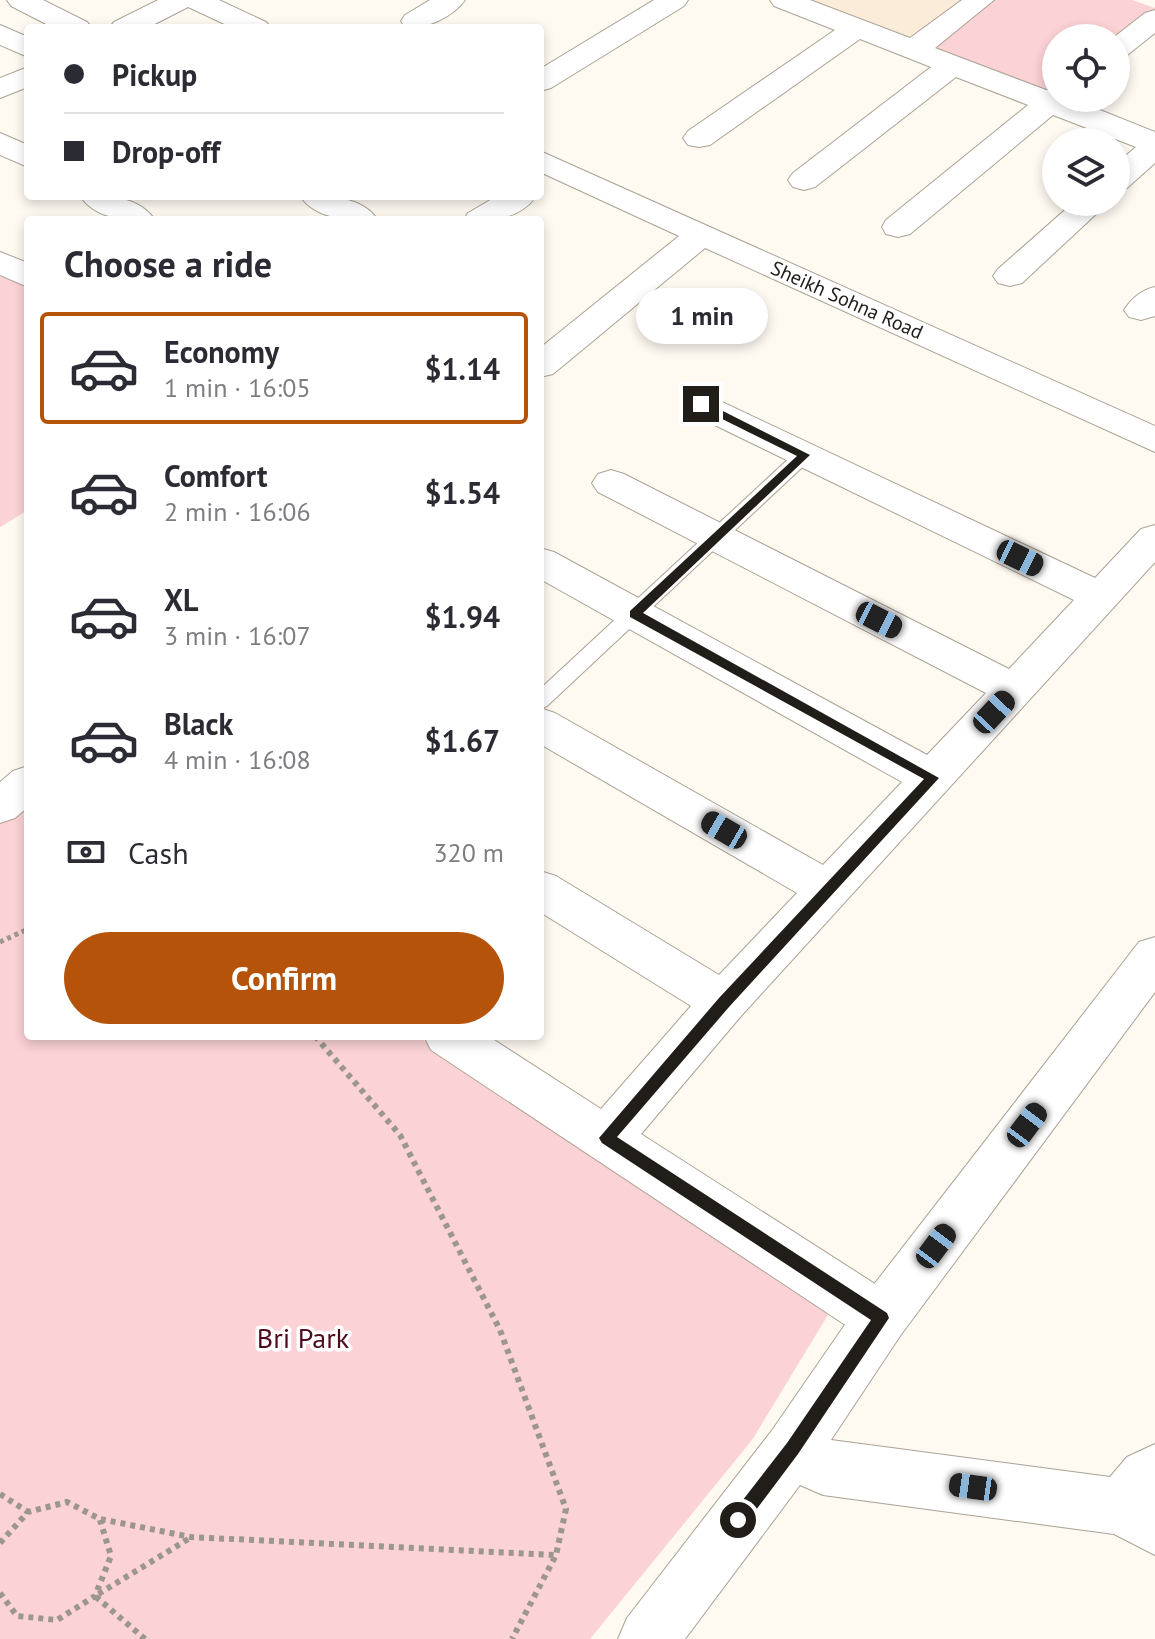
<!DOCTYPE html>
<meta charset="utf-8">
<style>
:root{--surface:#fff;--page:#f7f7f7;--text:#2b2b33;--muted:#7c7c81;--line:#e1e1e2;--accent:#b45309}
body{margin:0;font-family:"PT Sans",sans-serif;background:var(--page);color:var(--text);height:100vh;display:flex;flex-direction:column;font-size:30px;white-space:nowrap}
*{box-sizing:border-box;margin:0}
p{font-size:26px;color:var(--muted)}
.icon{flex:none;width:44px;height:44px;fill:none;stroke:currentColor;stroke-width:2;stroke-linecap:round;stroke-linejoin:round}
.map{position:relative;flex:1;overflow:hidden}
.panel{position:absolute;left:24px;top:216px;width:520px;height:824px;display:flex;flex-direction:column;background:var(--surface);border-radius:8px;box-shadow:0 4px 12px #0003}
.panel>*{flex:none}
.top-card{position:absolute;left:24px;top:24px;width:520px;height:176px;border-radius:8px;box-shadow:0 4px 12px #0003;display:grid;align-content:center;height:176px;padding:0 40px;background:var(--surface)}
.tools{position:absolute;left:1042px;top:24px;display:grid;gap:16px}
.tools a{display:grid;place-items:center;width:88px;height:88px;border-radius:50%;background:var(--surface);box-shadow:0 4px 12px #0003;font-size:40px}
.end{position:absolute;width:36px;height:36px;margin:-18px;border:10px solid #211d19;background:#fff;box-shadow:0 0 0 4px #fff}
.from{border-radius:50%}
.bubble{position:absolute;height:56px;border-radius:28px;background:var(--surface);box-shadow:0 4px 12px #0003;font-size:26px;font-weight:700;line-height:56px;text-align:center}
.car{position:absolute;width:24px;height:48px;margin:-24px -12px;border-radius:10px;box-shadow:0 0 6px 2px #0007;background:linear-gradient(#222 24%,#8ab4d8 0 40%,#222 0 76%,#8ab4d8 0 86%,#222 0)}
.top-card b{display:flex;align-items:center;gap:28px;height:76px;font-size:30px}
.top-card b+b{border-top:2px solid var(--line)}
.top-card i{width:20px;height:20px;background:var(--text)}
ul{padding:0;list-style:none}
li{display:flex;align-items:center;gap:24px;height:112px;margin:0 16px 12px;padding:0 24px;border:4px solid transparent;border-radius:8px}
li div{flex:1}
li b{display:block;font-size:30px}
li em{font-style:normal;font-weight:700}
li.selected{border-color:var(--accent)}
li>.icon{width:72px;height:72px;stroke-width:1.5}
h2{padding:0 40px;font-size:36px;line-height:96px}
.pay{display:flex;align-items:center;gap:20px;height:88px;padding:0 40px;font-size:30px}
.pay p{margin-inline-start:auto}
.button{display:flex;gap:16px;margin-top:auto;padding:16px 40px}
.button a{flex:1;height:92px;border-radius:48px;background:var(--accent);color:#fff;font-size:32px;font-weight:700;line-height:92px;text-align:center}
.map>svg:first-child{display:block}
</style>
<div class="map">
<svg width="1155" height="1639" viewBox="0 0 1155 1639">
<rect width="100%" height="100%" fill="#fef9f1"/>
<path fill="#faecd8" d="M784,0h196l-67,50z"/>
<path fill="#fbd2d5" d="M980,0h152l23,8v11l-39,19h-60v59l-143,-47z
M0,262l28,15v233l-28,17z
M28,798v238h389l417,269 -82,135 -162,199h-590v-818z"/>
<g fill="none" stroke-linecap="round" stroke-linejoin="round">
<g stroke="#aaa295" stroke-width="2">
<path id="lane" d="M804,449l7,2 2,4 -2,4 -264,247 -7,3v-20l257,-238z"/>
</g>
<g stroke="#aaa295" stroke-width="2">
<path id="street" d="M7,0h36l44,22 5,6h-38l-43,-22z
M158,0h36l-4,6 -43,22h-38l5,-6z
M430,0h35c-12,17 -40,30 -60,27l-4,-6 4,-6z
M654,0h34l-4,6 -133,82 -11,3v-22z
M770,0h40l100,38 52,-38h32l-59,48 111,42 10,-2v10h14l85,34v31l-28,25 -11,3v-27l20,-17 -83,-32 -143,119 -12,3 -12,-3 -4,-7 4,-7 142,-115 -72,-28 -141,110 -11,3 -11,-3 -5,-7 5,-7 138,-106 -71,-28 -150,106 -11,2 -11,-2 -5,-7 5,-7 147,-101 -61,-24z
M1155,10v23l-29,23 -10,3v-21h-3l32,-25z
M0,25l28,12v20l-28,-12z
M28,67v20l-28,11v-20z
M0,133l28,12v22l-28,-12z
M80,196c27,0 58,-1 75,24 -27,0 -58,1 -75,-24z
M300,196c27,0 61,-1 78,24 -27,0 -61,1 -78,-24z
M497,196h39c-17,25 -45,24 -72,24l4,-7z
M1074,202h35l-87,81 -12,3 -12,-3 -5,-7 5,-7z
M0,252l28,11v24l-28,-12z
M1155,287v29l-14,4 -12,-3 -5,-7c8,-12 17,-20 31,-23z
M701,392l394,186 46,-49 14,-4v37l-414,454 -100,118 259,166 8,18 -8,18 -19,7 -19,-7 -431,-286 -7,-14h64l113,73 90,-103 -151,-94v-41l16,5 163,99 78,-82 -257,-149v-36l15,5 268,152 79,-83 -362,-203v-31l14,4 373,203 59,-62 -388,-201 -6,-9 6,-9 13,-4 13,4 385,195 65,-69 -386,-188 -5,-8 5,-8z"/>
</g>
<g stroke="#aaa295" stroke-width="2">
<path id="secondary" d="M182,0h37l47,22 5,6h-38l-47,-22z
M540,151l615,275v26l-450,-204 -152,126 -13,3v-29l139,-112 -139,-64z
M28,766v41l-13,11 -15,5v-41l13,-11z
M1155,937v55l-255,344 -69,104 279,37 17,-20 28,-13v111l-41,-21 -291,-39 -23,-10 -115,154h-67l9,-21 146,-189 89,-129 277,-358z"/>
</g>
<path stroke="#9b9690" stroke-width="5" stroke-dasharray="4 4" stroke-linecap="butt" d="M0,942l28,-13"/>
<path stroke="#9b9690" stroke-width="6" stroke-dasharray="5 5" stroke-linecap="butt" d="M315,1036l85,99 100,195 66,179 -10,46 -44,84
M0,1494l28,18
M0,1543l28,-31 39,-10 33,17 91,18 365,18
M0,1593l17,23 40,4 38,-24 16,-40 -11,-36
M145,1639l-50,-43 95,-58"/>
<use href="#lane" fill="#fff" fill-rule="evenodd"/>
<use href="#street" fill="#fff" fill-rule="evenodd"/>
<use href="#secondary" fill="#fff" fill-rule="evenodd"/>
</g>
<path fill="#211d19" d="M698,402h7l105,53 -167,158 296,165 -210,229 -112,130 270,176 2,5 -91,136 -54,72 -6,2 -6,-2 -2,-6 2,-6 55,-71 84,-123 -269,-177 -3,-5 120,-140 205,-219 -294,-162v-6l167,-155 -99,-49z"/>
<g text-anchor="middle" dominant-baseline="central" stroke-width="7" stroke-linejoin="round" paint-order="stroke">
<g font-size="20" fill="#211d19" stroke="#fff">
<text transform="translate(847 300) rotate(24)">Sheikh Sohna Road</text>
</g>
<g font-size="28" fill="#4f0b1c" stroke="#fff">
<text x="303" y="1337">Bri Park</text>
</g>
</g>
</svg>
<div class="tools">
<a><svg class="icon" aria-label="locate" viewBox="0 0 24 24"><circle cx="12" cy="12" r="6"/><path d="M12 2v4M12 18v4M2 12h4M18 12h4"/></svg></a>
<a><svg class="icon" aria-label="layers" viewBox="0 0 24 24"><path d="M12 4l9 5-9 5-9-5zM3 14l9 5 9-5"/></svg></a>
</div>
<i class="end from" style="left:738px;top:1520px"></i>
<i class="end" style="left:701px;top:404px"></i>
<div class="bubble" style="left:636px;top:288px;width:132px">1 min</div>
<i class="car" style="left:1020px;top:558px;rotate:116deg"></i>
<i class="car" style="left:879px;top:620px;rotate:117deg"></i>
<i class="car" style="left:994px;top:712px;rotate:43deg"></i>
<i class="car" style="left:724px;top:830px;rotate:300deg"></i>
<i class="car" style="left:1027px;top:1125px;rotate:37deg"></i>
<i class="car" style="left:936px;top:1246px;rotate:37deg"></i>
<i class="car" style="left:973px;top:1487px;rotate:278deg"></i>
<div class="top-card">
<b><i class="from"></i>Pickup</b>
<b><i></i>Drop-off</b>
</div>
<section class="panel">
<h2>Choose a ride</h2>
<ul>
<li class="selected"><svg class="icon" aria-label="car" viewBox="0 0 24 24"><path d="M5 17H2v-5l4-1 3-4h7l3 4 3 1v5h-3M9 17h6M6 11h13"/><circle cx="7" cy="17" r="2"/><circle cx="17" cy="17" r="2"/></svg><div><b>Economy</b><p>1 min · 16:05</p></div><em>$1.14</em></li>
<li><svg class="icon" aria-label="car" viewBox="0 0 24 24"><path d="M5 17H2v-5l4-1 3-4h7l3 4 3 1v5h-3M9 17h6M6 11h13"/><circle cx="7" cy="17" r="2"/><circle cx="17" cy="17" r="2"/></svg><div><b>Comfort</b><p>2 min · 16:06</p></div><em>$1.54</em></li>
<li><svg class="icon" aria-label="car" viewBox="0 0 24 24"><path d="M5 17H2v-5l4-1 3-4h7l3 4 3 1v5h-3M9 17h6M6 11h13"/><circle cx="7" cy="17" r="2"/><circle cx="17" cy="17" r="2"/></svg><div><b>XL</b><p>3 min · 16:07</p></div><em>$1.94</em></li>
<li><svg class="icon" aria-label="car" viewBox="0 0 24 24"><path d="M5 17H2v-5l4-1 3-4h7l3 4 3 1v5h-3M9 17h6M6 11h13"/><circle cx="7" cy="17" r="2"/><circle cx="17" cy="17" r="2"/></svg><div><b>Black</b><p>4 min · 16:08</p></div><em>$1.67</em></li>
</ul>
<div class="pay"><svg class="icon" aria-label="cash" viewBox="0 0 24 24"><path d="M3 7h18v10H3z"/><circle cx="12" cy="12" r="2"/></svg>Cash<p>320 m</p></div>
<div class="button"><a>Confirm</a></div>
</section>
</div>
